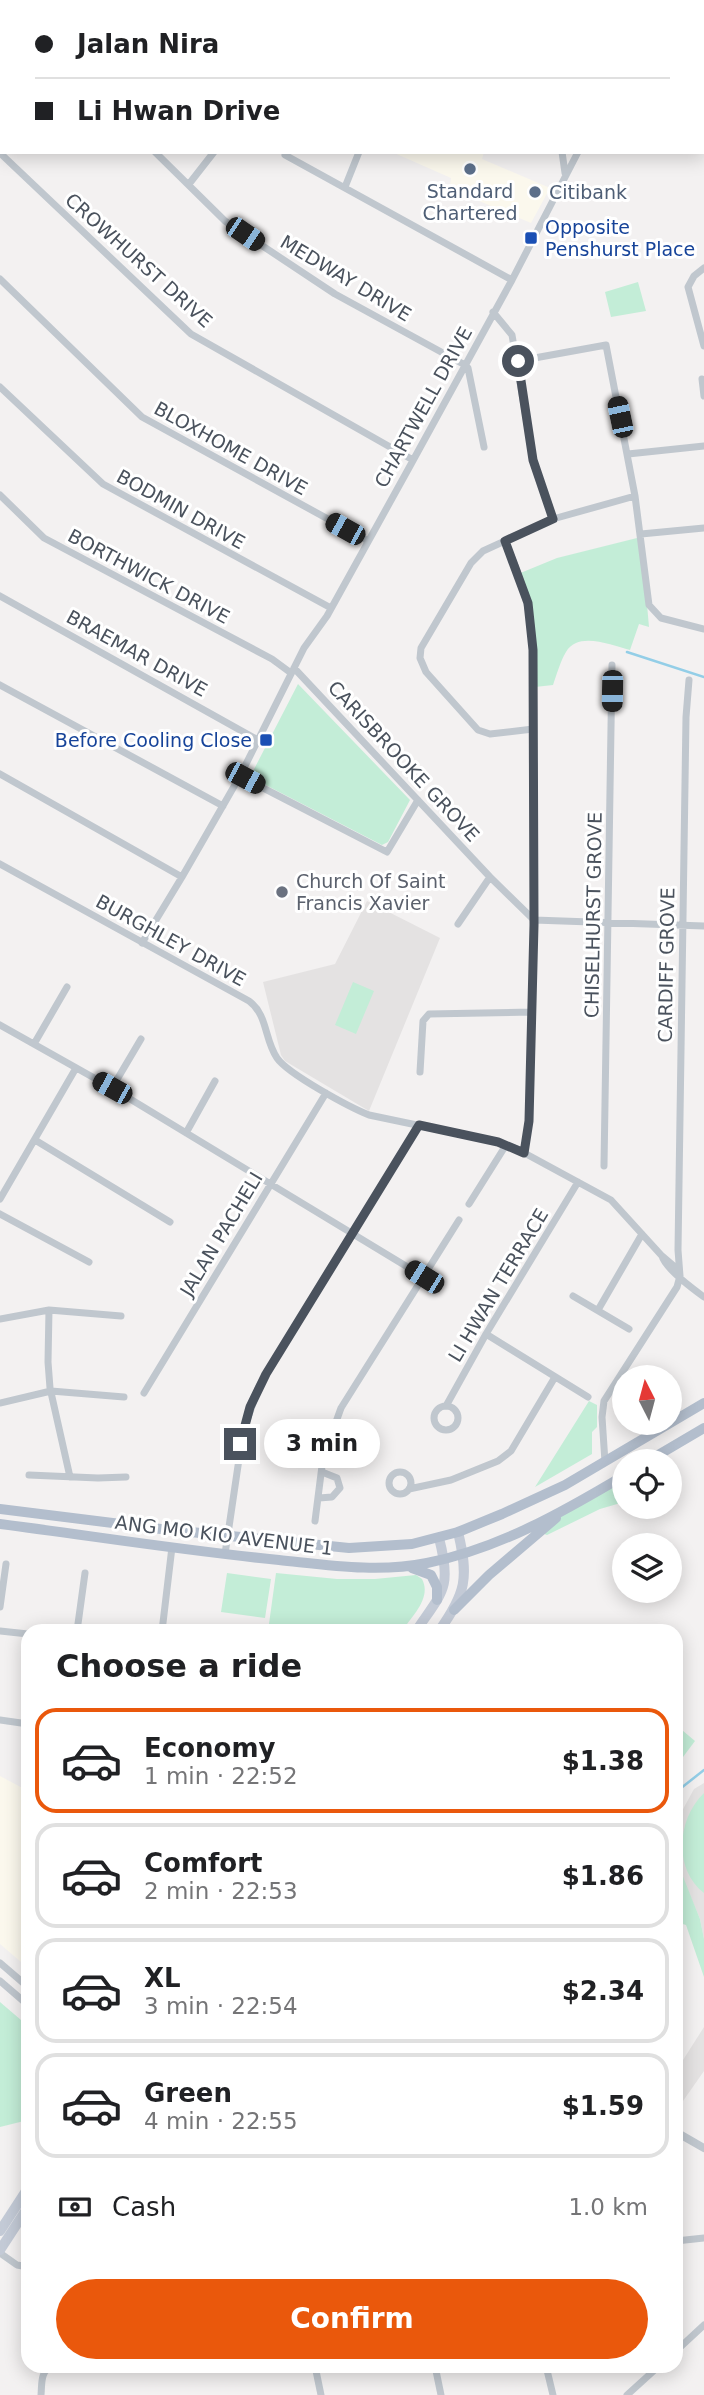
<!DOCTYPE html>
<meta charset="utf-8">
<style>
:root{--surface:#fff;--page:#f2f2f2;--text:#202124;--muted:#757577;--line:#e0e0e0;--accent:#ea580c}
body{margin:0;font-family:"DejaVu Sans",sans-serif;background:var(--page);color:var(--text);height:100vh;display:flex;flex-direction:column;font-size:26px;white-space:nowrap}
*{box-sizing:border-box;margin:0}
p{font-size:23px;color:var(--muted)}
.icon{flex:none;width:38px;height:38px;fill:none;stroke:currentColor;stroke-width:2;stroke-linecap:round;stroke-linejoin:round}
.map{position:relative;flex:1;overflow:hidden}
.sheet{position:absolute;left:21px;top:1624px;width:662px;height:749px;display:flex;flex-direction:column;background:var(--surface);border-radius:21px;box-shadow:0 4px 18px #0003}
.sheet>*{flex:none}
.guide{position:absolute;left:0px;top:0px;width:705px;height:154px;box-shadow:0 4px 18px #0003;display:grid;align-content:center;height:154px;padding:0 35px;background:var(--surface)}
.needle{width:46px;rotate:354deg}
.fabs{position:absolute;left:612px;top:1365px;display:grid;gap:14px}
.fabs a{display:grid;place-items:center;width:70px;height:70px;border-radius:50%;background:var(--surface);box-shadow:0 4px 18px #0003;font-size:35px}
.end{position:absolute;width:32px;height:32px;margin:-16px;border:9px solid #4a525d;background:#fff;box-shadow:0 0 0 4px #fff}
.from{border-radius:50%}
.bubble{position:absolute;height:49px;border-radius:24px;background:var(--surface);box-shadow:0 4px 18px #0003;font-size:23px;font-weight:700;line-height:49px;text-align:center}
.car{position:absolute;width:21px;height:42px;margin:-21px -10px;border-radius:9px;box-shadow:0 0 5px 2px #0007;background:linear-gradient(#222 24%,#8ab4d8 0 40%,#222 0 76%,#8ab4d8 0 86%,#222 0)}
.guide b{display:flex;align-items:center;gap:24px;height:66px;font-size:26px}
.guide b+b{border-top:2px solid var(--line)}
.guide i{width:18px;height:18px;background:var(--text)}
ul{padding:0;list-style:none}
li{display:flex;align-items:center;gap:21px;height:105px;margin:0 14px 10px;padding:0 21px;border:4px solid var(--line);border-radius:21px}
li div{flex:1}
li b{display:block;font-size:26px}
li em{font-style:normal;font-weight:700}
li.active{border-color:var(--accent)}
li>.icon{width:63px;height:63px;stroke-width:1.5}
h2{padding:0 35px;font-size:32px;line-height:84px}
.pay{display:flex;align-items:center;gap:18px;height:77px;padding:0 35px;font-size:26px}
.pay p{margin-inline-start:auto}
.action{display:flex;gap:14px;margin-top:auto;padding:14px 35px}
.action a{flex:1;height:80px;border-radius:42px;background:var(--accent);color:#fff;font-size:28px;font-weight:700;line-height:80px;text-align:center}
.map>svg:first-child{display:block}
</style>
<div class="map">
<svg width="704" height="2395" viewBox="0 0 704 2395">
<rect width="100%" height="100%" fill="#f3f1f1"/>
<path fill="#fbf8ed" d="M392,152h92l-2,7 68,29 -19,35 -78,-33 -3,-4 1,-8z
M0,1776l28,15v177l-28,-24z"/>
<path fill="#e4e2e2" d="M367,901l73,37 -71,173 -84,-50 -4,-6 -18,-73 72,-18z
M704,1783v156l-4,-20 -24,-57v-40l18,-33z
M704,2027v44l-28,40v-40z"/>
<path fill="#c3edd7" d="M638,282l8,29 -35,6 -6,-25z
M641,537l8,90 -10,-3 -9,26c-19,-5 -52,-19 -64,2 -6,10 -9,22 -13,33l-18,2c0,-47 2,-70 -17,-113l39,-16z
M298,684l112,116 -22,42 -6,3 -132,-68z
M353,982l21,9 -18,43 -21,-9z
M589,1401l8,4v22l-5,5v22l-57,33z
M625,1477l-1,25 -24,7 -53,26 -11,-4z
M227,1573l44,6 -6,39 -44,-6z
M276,1573l61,6h38l41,-4 6,4c10,19 -10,37 -20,52h-134z
M676,1725l19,16 -12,16 -7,-6z
M704,1793v100c-31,-24 -27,-74 0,-100z
M676,1859l24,60 4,20v38l-18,-52 -10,-3z
M0,2002l28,24v94l-28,7z"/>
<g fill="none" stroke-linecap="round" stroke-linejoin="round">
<path stroke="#93cee7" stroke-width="2.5" d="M307,0l5,2
M627,652l77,25
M676,1792l28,-22"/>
<path stroke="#c0c7ce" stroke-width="7" d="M166,0l3,2
M430,0l5,2
M223,2l1,-2
M572,2v-2
M578,2v-2
M0,9l2,2
M704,68v-2
M155,152l70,69 110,73 130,71
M562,152l3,21
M0,153l191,181 222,126
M285,155l227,125
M189,184l25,-32
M345,187l14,-35
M704,268l-10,8 -6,11 16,59
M0,279l142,138 226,124
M493,312l19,23 21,124 20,60
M518,361l88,-16 29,151 14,109 12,13 43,11
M465,365l3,3 16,79
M702,379l2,17
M0,387l103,97 228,124
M628,454l76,-8
M0,495l44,43 228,121 19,14
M641,534l63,-6
M505,541c17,40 26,65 28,109l1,270 -5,201 -5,32
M0,596l258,144
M294,668l196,209 44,43 170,6
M0,685l223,121
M533,729l-43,5 -12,-4 -52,-58 -6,-14 1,-10 50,-85 12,-12 70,-32 82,-23
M0,774l182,103
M240,776l147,76 31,-52
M0,864l249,137c19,14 15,38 28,57 11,16 72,49 92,57l129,27 19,7 94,51 51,56 14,12 4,8
M458,924l32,-47
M142,943l40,-66 58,-101 64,-128 23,-32 83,-150 102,-186 66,-128
M0,1025l112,63 312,189
M34,1044l33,-57
M420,1072l3,-51 6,-7 102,-2
M112,1088l29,-49
M186,1133l29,-52
M35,1140l135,82
M604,1166l8,-501
M0,1199l76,-131
M469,1204l37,-59
M0,1214l89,48
M662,1256c3,12 31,33 42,41
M573,1296l56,33
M49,1310l-1,52 2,26 20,89
M598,1310l44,-76
M0,1319l49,-9 72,6
M486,1334l102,63
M144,1393l182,-300
M0,1403l51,-12 73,6
M434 1418a12 12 0 1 1 24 0a12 12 0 1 1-24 0Z
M446,1406l40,-72 92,-152
M605,1462l-3,-45 2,-16 73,-114 3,-11 -2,-26 8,-533 3,-37
M389 1483a11 11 0 1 1 22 0a11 11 0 1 1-22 0Z
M29,1475l69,3 28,-1
M409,1489l42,-9 47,-19 13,-10 44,-74
M319,1498l13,-1 8,-9 -3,-10 -15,-6
M315,1521l8,-63 18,-50 118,-188
M225,1554l18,-122 16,-46 160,-261
M0,1607l6,-43
M0,1631l28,3
M77,1631l8,-58
M162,1631l10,-84
M0,1720l28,4
M0,1963l28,24
M0,1981l28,24
M676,2241l28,-3
M0,2253l17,12 11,2
M676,2351l28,-26
M315,2366l6,29
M435,2366l6,29
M546,2366l7,29
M41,2395c1,-11 -1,-25 12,-29
M627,2395l32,-29"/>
<path stroke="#c0c7ce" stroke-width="8" d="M676,2132l28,16"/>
<path stroke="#c3cad6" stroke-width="10" d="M416,1631c27,-40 36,-43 23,-93
M439,1631c27,-38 30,-53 19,-99
M0,2231l28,-43
M0,2250l28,-43"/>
<path stroke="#b3becd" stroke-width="10" d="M648,1461l56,-33
M0,1509l161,20 188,19 63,-4 46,-12 44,-18 63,-29 139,-82
M0,1524c93,12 186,27 279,36 49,5 99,13 148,3 71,-14 136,-51 198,-88
M412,1568l19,7 6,12v13
M454,1610l35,-35 67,-57"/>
</g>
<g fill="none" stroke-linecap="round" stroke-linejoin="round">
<path stroke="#4a525d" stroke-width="9" d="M240,1444l10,-37 16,-33 153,-249 79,17 26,11 5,-32 5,-196 -1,-275 -5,-47 -23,-62 48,-22 -20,-59 -15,-99"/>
</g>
<g fill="#5c6f8a" stroke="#fff" stroke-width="2.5">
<circle cx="470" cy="169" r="7"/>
<circle cx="535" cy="192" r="7"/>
</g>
<g fill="#1a4fb4" stroke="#fff" stroke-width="2.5">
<rect x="524" y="231" width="14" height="14" rx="3.5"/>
<rect x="259" y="733" width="14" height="14" rx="3.5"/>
</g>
<circle fill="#6b7280" stroke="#fff" stroke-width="2.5" cx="282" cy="892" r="7"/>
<g text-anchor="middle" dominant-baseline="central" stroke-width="6" stroke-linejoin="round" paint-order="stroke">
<g font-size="19" fill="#4e5e75" stroke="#fff">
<text x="470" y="191">Standard<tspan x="470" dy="22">Chartered</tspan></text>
<text x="549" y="192" text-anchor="start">Citibank</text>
</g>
<g font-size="19" fill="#164399" stroke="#fff" text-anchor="start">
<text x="545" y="227">Opposite<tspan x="545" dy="22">Penshurst Place</tspan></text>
<text x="252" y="740" text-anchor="end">Before Cooling Close</text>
</g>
<g font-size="19" fill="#4a525d" stroke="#fff">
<text transform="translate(139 260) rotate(42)">CROWHURST DRIVE</text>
<text transform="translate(346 278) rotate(31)">MEDWAY DRIVE</text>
<text transform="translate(423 407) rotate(-61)">CHARTWELL DRIVE</text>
<text transform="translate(231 448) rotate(29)">BLOXHOME DRIVE</text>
<text transform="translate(181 509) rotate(29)">BODMIN DRIVE</text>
<text transform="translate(149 576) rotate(28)">BORTHWICK DRIVE</text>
<text transform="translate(137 653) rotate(29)">BRAEMAR DRIVE</text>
<text transform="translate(404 761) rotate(47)">CARISBROOKE GROVE</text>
<text transform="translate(593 915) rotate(-89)">CHISELHURST GROVE</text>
<text transform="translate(171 940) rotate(29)">BURGHLEY DRIVE</text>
<text transform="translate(666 965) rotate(-89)">CARDIFF GROVE</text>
<text transform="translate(221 1234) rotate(-59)">JALAN PACHELI</text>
<text transform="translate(498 1285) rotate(-59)">LI HWAN TERRACE</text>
<text transform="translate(224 1535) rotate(7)">ANG MO KIO AVENUE 1</text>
</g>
<g font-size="19" fill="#5b616d" stroke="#fff" text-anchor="start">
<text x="296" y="881">Church Of Saint<tspan x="296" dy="22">Francis Xavier</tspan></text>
</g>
</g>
</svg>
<div class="fabs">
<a><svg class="needle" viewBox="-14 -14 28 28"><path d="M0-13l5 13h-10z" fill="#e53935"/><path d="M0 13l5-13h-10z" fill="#757577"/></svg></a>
<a><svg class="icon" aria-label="locate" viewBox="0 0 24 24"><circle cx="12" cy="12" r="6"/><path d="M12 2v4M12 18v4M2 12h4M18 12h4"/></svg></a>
<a><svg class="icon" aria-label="layers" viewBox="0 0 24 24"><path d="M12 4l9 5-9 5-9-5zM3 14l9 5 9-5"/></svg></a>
</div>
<i class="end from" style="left:518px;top:361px"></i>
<i class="end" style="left:240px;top:1444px"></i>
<div class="bubble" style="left:264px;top:1419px;width:116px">3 min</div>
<i class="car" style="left:245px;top:234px;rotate:124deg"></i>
<i class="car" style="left:620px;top:417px;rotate:348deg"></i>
<i class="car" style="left:345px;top:529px;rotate:299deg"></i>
<i class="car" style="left:612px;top:691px;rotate:181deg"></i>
<i class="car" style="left:245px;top:778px;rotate:118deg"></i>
<i class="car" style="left:112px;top:1088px;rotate:299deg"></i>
<i class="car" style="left:424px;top:1277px;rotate:302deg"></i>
<div class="guide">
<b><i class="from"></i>Jalan Nira</b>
<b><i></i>Li Hwan Drive</b>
</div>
<section class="sheet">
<h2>Choose a ride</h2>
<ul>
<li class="active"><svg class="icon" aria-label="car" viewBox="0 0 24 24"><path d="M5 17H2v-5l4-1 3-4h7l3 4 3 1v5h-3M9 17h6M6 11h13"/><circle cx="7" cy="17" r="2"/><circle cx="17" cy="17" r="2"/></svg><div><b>Economy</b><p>1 min · 22:52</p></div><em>$1.38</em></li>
<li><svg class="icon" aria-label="car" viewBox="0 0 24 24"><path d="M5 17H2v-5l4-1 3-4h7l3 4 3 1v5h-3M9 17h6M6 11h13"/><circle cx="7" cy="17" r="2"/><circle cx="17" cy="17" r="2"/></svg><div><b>Comfort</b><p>2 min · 22:53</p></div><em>$1.86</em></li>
<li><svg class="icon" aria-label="car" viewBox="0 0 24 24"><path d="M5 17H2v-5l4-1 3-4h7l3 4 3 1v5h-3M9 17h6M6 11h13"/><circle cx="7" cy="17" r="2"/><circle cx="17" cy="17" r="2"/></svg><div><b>XL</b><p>3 min · 22:54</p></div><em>$2.34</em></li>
<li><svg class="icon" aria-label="car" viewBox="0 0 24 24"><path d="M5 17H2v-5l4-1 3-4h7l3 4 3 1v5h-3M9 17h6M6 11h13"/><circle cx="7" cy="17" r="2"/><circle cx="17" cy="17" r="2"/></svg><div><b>Green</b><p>4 min · 22:55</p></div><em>$1.59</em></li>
</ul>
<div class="pay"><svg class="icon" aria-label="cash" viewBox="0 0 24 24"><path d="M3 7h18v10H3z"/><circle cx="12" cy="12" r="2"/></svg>Cash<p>1.0 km</p></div>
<div class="action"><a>Confirm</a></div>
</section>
</div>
